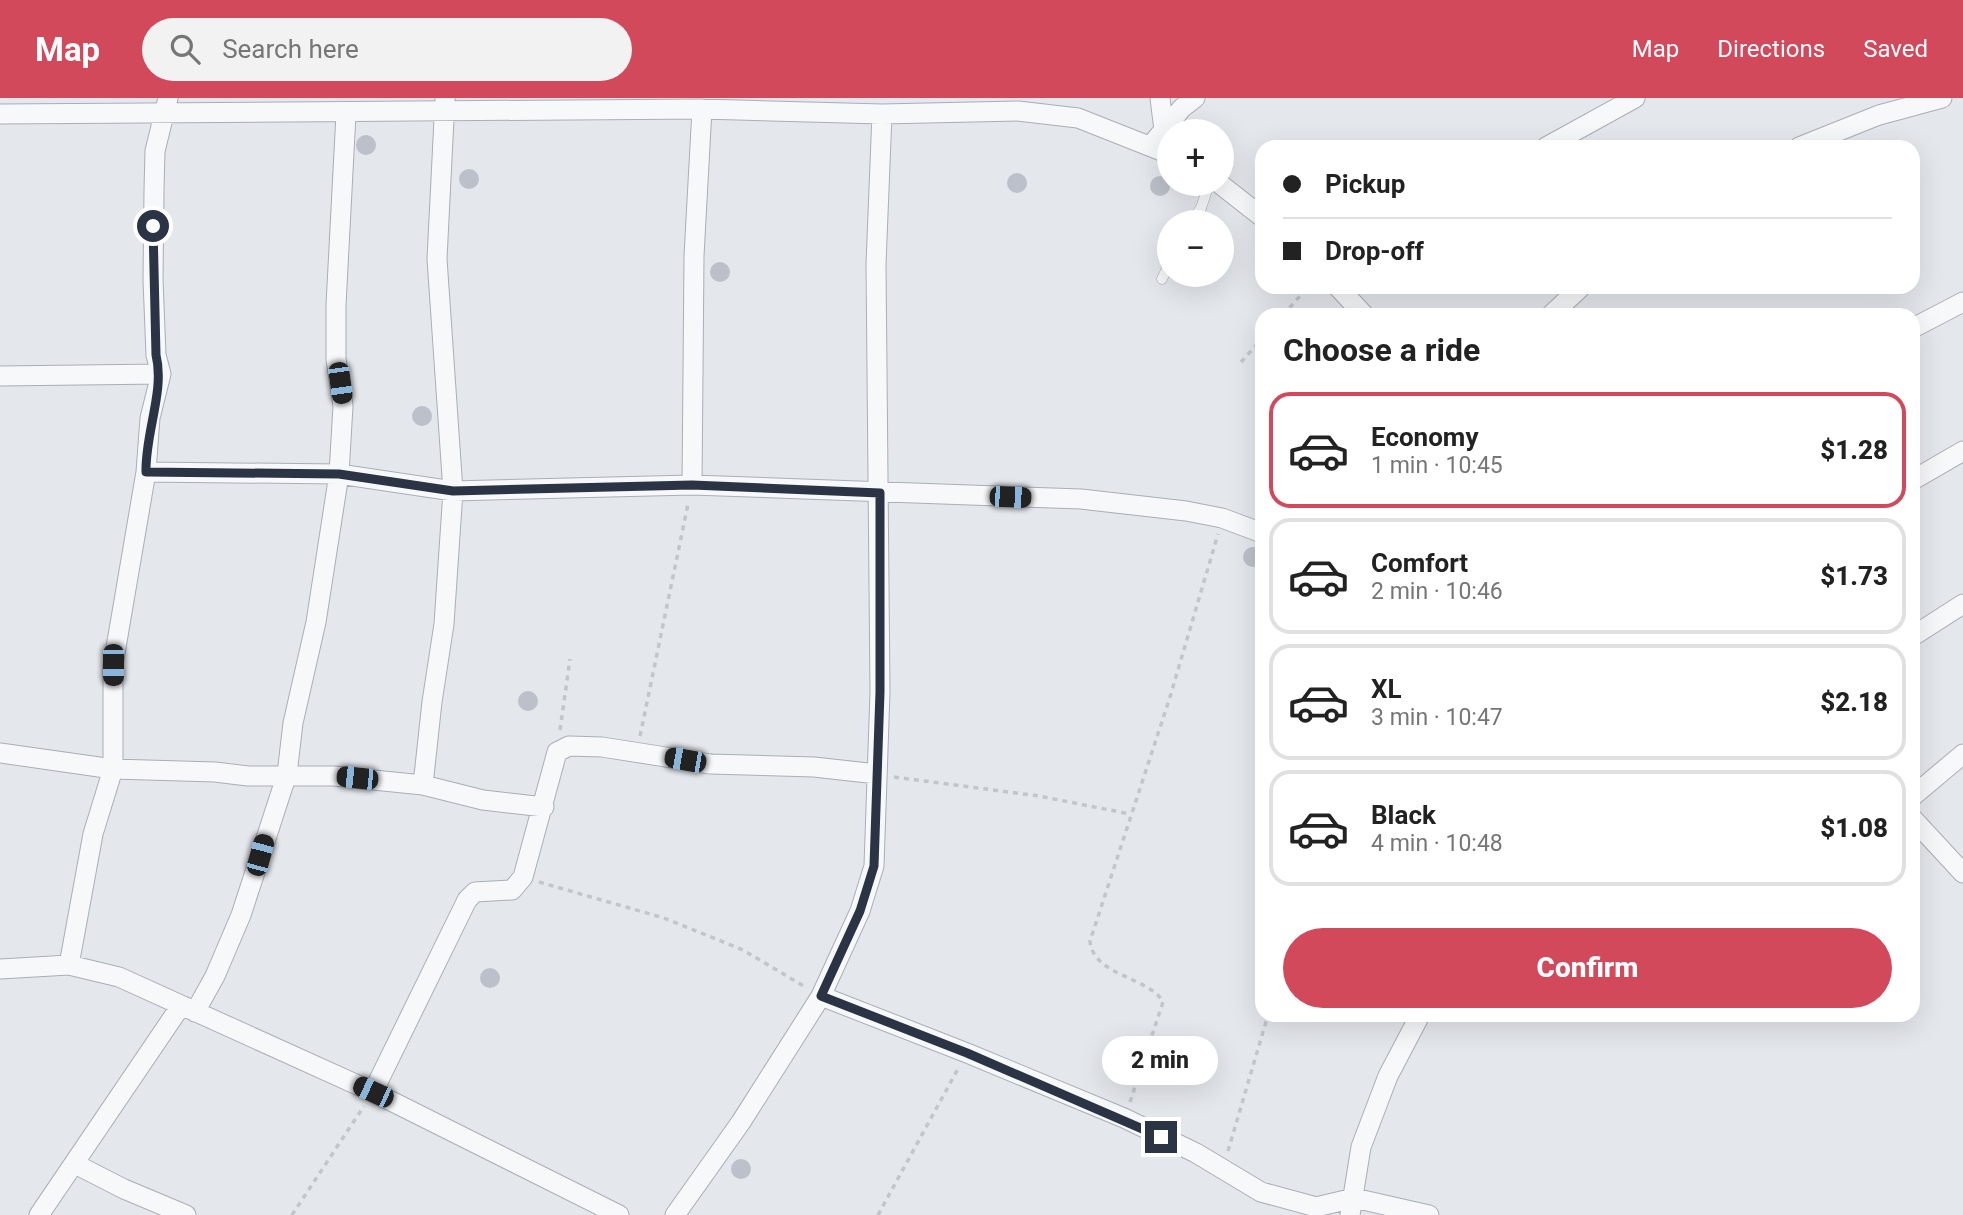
<!DOCTYPE html>
<meta charset="utf-8">
<style>
:root{--surface:#fff;--page:#f2f2f2;--text:#222;--muted:#767676;--line:#e0e0e0;--accent:#d1495b}
body{margin:0;font-family:Roboto,sans-serif;background:var(--page);color:var(--text);height:100vh;display:flex;flex-direction:column;font-size:26px;white-space:nowrap}
*{box-sizing:border-box;margin:0}
p{font-size:23px;color:var(--muted)}
.icon{flex:none;width:38px;height:38px;fill:none;stroke:currentColor;stroke-width:2;stroke-linecap:round;stroke-linejoin:round}
.map{position:relative;flex:1;overflow:hidden}
.sheet{position:absolute;left:1255px;top:210px;width:665px;height:714px;display:flex;flex-direction:column;background:var(--surface);border-radius:21px;box-shadow:0 7px 28px #0002}
.sheet>*{flex:none}
.banner{position:absolute;left:1255px;top:42px;width:665px;height:154px;border-radius:21px;box-shadow:0 7px 28px #0002;display:grid;align-content:center;height:154px;padding:0 28px;background:var(--surface)}
.buttons{position:absolute;left:1157px;top:21px;display:grid;gap:14px}
.buttons a{display:grid;place-items:center;width:77px;height:77px;border-radius:50%;background:var(--surface);box-shadow:0 7px 28px #0002;font-size:35px}
.end{position:absolute;width:32px;height:32px;margin:-16px;border:9px solid #2b3445;background:#fff;box-shadow:0 0 0 4px #fff}
.from{border-radius:50%}
.bubble{position:absolute;height:49px;border-radius:24px;background:var(--surface);box-shadow:0 7px 28px #0002;font-size:23px;font-weight:800;line-height:49px;text-align:center}
.car{position:absolute;width:21px;height:42px;margin:-21px -10px;border-radius:9px;box-shadow:0 0 5px 2px #0007;background:linear-gradient(#222 24%,#8ab4d8 0 40%,#222 0 76%,#8ab4d8 0 86%,#222 0)}
.banner b{display:flex;align-items:center;gap:24px;height:66px;font-size:26px}
.banner b+b{border-top:2px solid var(--line)}
.banner i{width:18px;height:18px;background:var(--text)}
ul{padding:0;list-style:none}
li{display:flex;align-items:center;gap:21px;height:116px;margin:0 14px 10px;padding:0 14px;border:4px solid var(--line);border-radius:21px}
li div{flex:1}
li b{display:block;font-size:26px}
li em{font-style:normal;font-weight:800}
li.on{border-color:var(--accent)}
li>.icon{width:63px;height:63px;stroke-width:1.5}
h2{padding:0 28px;font-size:32px;line-height:84px}
.button{display:flex;gap:14px;margin-top:auto;padding:14px 28px}
.button a{flex:1;height:80px;border-radius:42px;background:var(--accent);color:#fff;font-size:28px;font-weight:800;line-height:80px;text-align:center}
header{display:flex;align-items:center;gap:42px;box-sizing:border-box;height:98px;padding:0 35px;background:var(--accent);color:#fff}
header strong{font-size:33px}
nav{display:flex;gap:38px;margin-inline-start:auto;font-size:24px}
.search{width:490px;height:63px;background:var(--page);display:flex;align-items:center;gap:18px;box-sizing:border-box;padding:0 24px;border-radius:38px;color:var(--muted);font-size:26px}
.map>svg:first-child{display:block}
</style>
<header>
<strong>Map</strong>
<div class="search"><svg class="icon" aria-label="search" viewBox="0 0 24 24"><circle cx="10" cy="10" r="6"/><path d="M15 15l6 6"/></svg>Search here</div>
<nav><a>Map</a><a>Directions</a><a>Saved</a></nav>
</header>
<div class="map">
<svg width="1963" height="1117" viewBox="0 0 1963 1117">
<rect width="100%" height="100%" fill="#e4e7ec"/>
<path fill="#bbc0ca" d="M356 47a10 10 0 1 1 20 0a10 10 0 1 1-20 0Z
M459 81a10 10 0 1 1 20 0a10 10 0 1 1-20 0Z
M1007 85a10 10 0 1 1 20 0a10 10 0 1 1-20 0Z
M1150 88a10 10 0 1 1 20 0a10 10 0 1 1-20 0Z
M710 174a10 10 0 1 1 20 0a10 10 0 1 1-20 0Z
M412 318a10 10 0 1 1 20 0a10 10 0 1 1-20 0Z
M1243 459a10 10 0 1 1 20 0a10 10 0 1 1-20 0Z
M518 603a10 10 0 1 1 20 0a10 10 0 1 1-20 0Z
M480 880a10 10 0 1 1 20 0a10 10 0 1 1-20 0Z
M731 1071a10 10 0 1 1 20 0a10 10 0 1 1-20 0Z"/>
<g fill="none" stroke-linecap="round" stroke-linejoin="round">
<g stroke="#a9aeb7" stroke-width="11">
<path id="service" d="M1191,124l10,-14 8,-24
M1162,181l7,-15"/>
</g>
<g stroke="#a9aeb7" stroke-width="21">
<path id="minor" d="M1160,0l4,32
M0,16l702,-5 180,5 136,-3 60,7 91,36
M1152,46l30,-36 13,-10
M1546,49l89,-49
M1799,49l80,-32 63,-17
M1220,86l42,33
M1338,189l26,28
M1551,217l30,-28
M1913,230l50,-26
M0,278l161,-2
M146,374l193,2 114,17 239,-6 389,14 105,12 36,7 40,15
M1913,382l50,-29
M692,387l2,-229 8,-147
M1913,538l50,-32
M0,655l113,16 102,3 33,4h86l89,9 60,15 61,7
M423,687l9,-83 12,-78 9,-133 -16,-232 8,-160
M1913,698l50,-42
M1913,721l50,54
M69,867l24,-131 20,-65v-104l33,-193 4,-54 11,-44 -5,-19 -3,-75 1,-90 1,-39 13,-53
M0,871l69,-4 50,12 254,115 246,123
M821,898l146,57 157,65 72,35 65,39 55,15 38,-9 75,17
M195,914l20,-36 26,-61 46,-141 6,-51 23,-101 23,-148 4,-68 -7,-47v-54l10,-191
M373,994l94,-192 8,-8 37,-2 11,-13 34,-125 12,-6 33,1 108,17 104,3 63,7
M75,1066l49,25 62,26
M39,1117l141,-208
M675,1117l66,-93 80,-126 39,-85 14,-45 6,-174 -4,-428 6,-150
M1350,1117l11,-68 27,-71 32,-61"/>
</g>
<path stroke="#c2c5cb" stroke-width="3.5" stroke-dasharray="5 5" stroke-linecap="butt" d="M1283,217l25,-28
M1241,264l21,-23
M560,632l10,-71
M640,638l48,-232
M894,679l145,19 91,18
M539,784l125,36 79,32 64,38
M1130,1004l33,-100c-13,-25 -70,-26 -73,-61l80,-244 48,-163
M1228,1053l40,-136
M292,1117l72,-109
M878,1117l81,-148"/>
<use href="#service" stroke="#f7f8fa" stroke-width="10"/>
<use href="#minor" stroke="#f7f8fa" stroke-width="19"/>
</g>
<g fill="none" stroke-linecap="round" stroke-linejoin="round">
<path stroke="#2b3445" stroke-width="9" d="M153,128l3,129c9,36 -11,78 -10,117l193,2 114,17 239,-6 188,8v199l-6,174 -14,45 -39,85 146,57 194,84"/>
</g>
</svg>
<div class="buttons">
<a>+</a>
<a>−</a>
</div>
<i class="end from" style="left:153px;top:128px"></i>
<i class="end" style="left:1161px;top:1039px"></i>
<div class="bubble" style="left:1102px;top:938px;width:116px">2 min</div>
<i class="car" style="left:340px;top:285px;rotate:172deg"></i>
<i class="car" style="left:1010px;top:399px;rotate:92deg"></i>
<i class="car" style="left:113px;top:567px;rotate:180deg"></i>
<i class="car" style="left:685px;top:662px;rotate:280deg"></i>
<i class="car" style="left:357px;top:680px;rotate:276deg"></i>
<i class="car" style="left:260px;top:757px;rotate:15deg"></i>
<i class="car" style="left:373px;top:994px;rotate:295deg"></i>
<div class="banner">
<b><i class="from"></i>Pickup</b>
<b><i></i>Drop-off</b>
</div>
<section class="sheet">
<h2>Choose a ride</h2>
<ul>
<li class="on"><svg class="icon" aria-label="car" viewBox="0 0 24 24"><path d="M5 17H2v-5l4-1 3-4h7l3 4 3 1v5h-3M9 17h6M6 11h13"/><circle cx="7" cy="17" r="2"/><circle cx="17" cy="17" r="2"/></svg><div><b>Economy</b><p>1 min · 10:45</p></div><em>$1.28</em></li>
<li><svg class="icon" aria-label="car" viewBox="0 0 24 24"><path d="M5 17H2v-5l4-1 3-4h7l3 4 3 1v5h-3M9 17h6M6 11h13"/><circle cx="7" cy="17" r="2"/><circle cx="17" cy="17" r="2"/></svg><div><b>Comfort</b><p>2 min · 10:46</p></div><em>$1.73</em></li>
<li><svg class="icon" aria-label="car" viewBox="0 0 24 24"><path d="M5 17H2v-5l4-1 3-4h7l3 4 3 1v5h-3M9 17h6M6 11h13"/><circle cx="7" cy="17" r="2"/><circle cx="17" cy="17" r="2"/></svg><div><b>XL</b><p>3 min · 10:47</p></div><em>$2.18</em></li>
<li><svg class="icon" aria-label="car" viewBox="0 0 24 24"><path d="M5 17H2v-5l4-1 3-4h7l3 4 3 1v5h-3M9 17h6M6 11h13"/><circle cx="7" cy="17" r="2"/><circle cx="17" cy="17" r="2"/></svg><div><b>Black</b><p>4 min · 10:48</p></div><em>$1.08</em></li>
</ul>
<div class="button"><a>Confirm</a></div>
</section>
</div>
